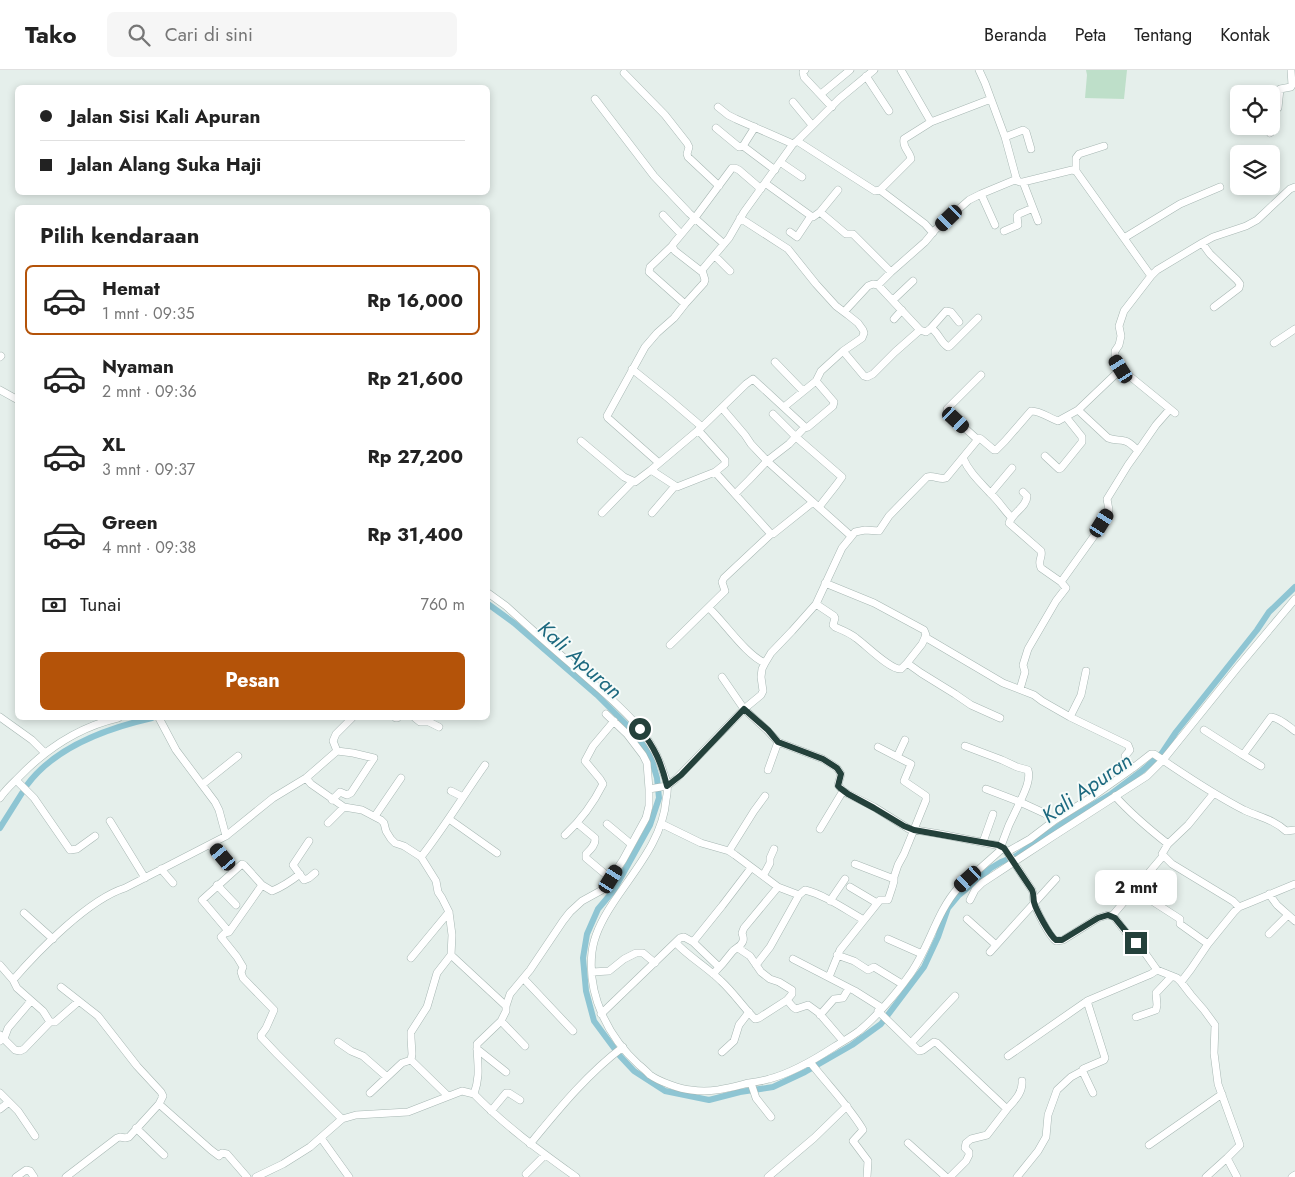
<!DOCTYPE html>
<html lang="id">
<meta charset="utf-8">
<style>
:root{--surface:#fff;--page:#f6f6f6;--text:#222;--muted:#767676;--line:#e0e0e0;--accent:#b45309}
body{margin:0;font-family:Jost,sans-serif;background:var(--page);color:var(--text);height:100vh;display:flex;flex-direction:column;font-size:19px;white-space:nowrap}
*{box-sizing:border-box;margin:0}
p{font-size:16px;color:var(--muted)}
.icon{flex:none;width:28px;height:28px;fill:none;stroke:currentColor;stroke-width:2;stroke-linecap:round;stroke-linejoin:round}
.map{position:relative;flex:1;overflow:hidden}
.side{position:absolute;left:15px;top:135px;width:475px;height:515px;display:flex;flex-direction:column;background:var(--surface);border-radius:8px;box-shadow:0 2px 8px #0003}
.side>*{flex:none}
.guide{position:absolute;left:15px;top:15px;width:475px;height:110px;border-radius:8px;box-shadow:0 2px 8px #0003;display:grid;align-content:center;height:110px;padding:0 25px;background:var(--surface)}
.fabs{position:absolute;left:1230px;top:15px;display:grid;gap:10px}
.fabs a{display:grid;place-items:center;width:50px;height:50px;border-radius:8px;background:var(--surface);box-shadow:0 2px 8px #0003;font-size:25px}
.end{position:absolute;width:22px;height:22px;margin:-11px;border:6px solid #24413b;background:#fff;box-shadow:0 0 0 2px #fff}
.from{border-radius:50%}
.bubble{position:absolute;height:35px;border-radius:8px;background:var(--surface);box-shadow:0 2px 8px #0003;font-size:16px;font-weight:700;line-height:35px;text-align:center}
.car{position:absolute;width:15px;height:30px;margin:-15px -8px;border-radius:6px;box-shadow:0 0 4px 1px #0007;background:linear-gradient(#222 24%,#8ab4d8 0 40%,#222 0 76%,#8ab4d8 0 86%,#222 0)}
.guide b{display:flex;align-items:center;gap:18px;height:48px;font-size:19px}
.guide b+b{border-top:1px solid var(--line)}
.guide i{width:12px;height:12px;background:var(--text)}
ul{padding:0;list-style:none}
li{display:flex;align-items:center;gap:15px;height:70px;margin:0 10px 8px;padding:0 15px;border:2px solid transparent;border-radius:8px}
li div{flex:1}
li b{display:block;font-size:19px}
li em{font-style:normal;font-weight:700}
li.selected{border-color:var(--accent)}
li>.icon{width:45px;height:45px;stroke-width:1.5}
h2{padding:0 25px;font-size:22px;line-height:60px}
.pay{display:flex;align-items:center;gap:12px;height:55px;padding:0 25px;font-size:19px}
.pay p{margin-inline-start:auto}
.action{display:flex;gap:10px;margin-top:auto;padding:10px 25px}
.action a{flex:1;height:58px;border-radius:8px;background:var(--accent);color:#fff;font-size:20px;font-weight:700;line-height:58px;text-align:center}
header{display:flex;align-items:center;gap:30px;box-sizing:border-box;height:70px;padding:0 25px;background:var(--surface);border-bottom:1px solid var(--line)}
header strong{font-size:24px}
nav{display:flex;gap:28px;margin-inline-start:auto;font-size:18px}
.search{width:350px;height:45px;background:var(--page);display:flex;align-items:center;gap:12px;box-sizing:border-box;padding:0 18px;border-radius:8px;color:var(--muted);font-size:19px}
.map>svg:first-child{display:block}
</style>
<header>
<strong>Tako</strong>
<div class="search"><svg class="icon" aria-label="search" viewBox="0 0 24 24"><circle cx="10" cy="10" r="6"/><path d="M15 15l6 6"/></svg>Cari di sini</div>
<nav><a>Beranda</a><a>Peta</a><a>Tentang</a><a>Kontak</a></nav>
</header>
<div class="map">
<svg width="1295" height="1107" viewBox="0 0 1295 1107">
<rect width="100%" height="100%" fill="#e5efeb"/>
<path fill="#bedfc9" d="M1086,0h41l-3,29 -39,-1 2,-23z"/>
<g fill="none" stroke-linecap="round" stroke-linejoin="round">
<path stroke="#8ec5d3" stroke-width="6" d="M488,534l26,19 83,72 38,38 16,24 6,21 2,20 -9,27 -36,65 -16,19 -11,25 -4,24 3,33 8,30 20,27
M27,715c28,-38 81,-57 125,-67
M0,758l22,-35
M620,986l14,15 31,20 44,9 31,-8 33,-5 32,-15 47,-27 29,-21 43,-57 14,-30 10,-29 10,-12 33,-28 10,-6 15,-6 53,-37 42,-25 32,-24 19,-17 14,-21 81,-102 12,-18 26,-25"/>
<g stroke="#a7b7b3" stroke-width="8">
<path id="street" d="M805,0l-2,2 1,5 28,30
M901,0l30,52
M979,0l6,13 20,54 12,44 3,1h3l49,-12 4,1 75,105
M624,3l41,42 22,28 2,4 -2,7 1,3 31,29
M866,6l23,35
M821,24l29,-24
M595,29l59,77 35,37 35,31
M793,32l19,23
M718,37l10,8 8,4 57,25
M1271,40l7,-2 2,-19 11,-2 1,-2 -1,-15
M1267,56l3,7
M755,57l-12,19 32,24
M716,58l23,19 4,-1
M1005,67l18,-7 3,2 5,17
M797,71l42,-42 35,-29
M780,92l22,15
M1076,101v-13l3,-4 25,-8
M1023,112l15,39
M765,113l46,33 2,1 7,-5 26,22h7l38,38
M880,120l45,34 8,9
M981,124l14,31
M820,142l18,-22
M663,145l18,19
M740,148l48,31 28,35 20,22 12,9 10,8 5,7 1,3 -2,5 -19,13 -22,20 -5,10 -32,26
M1004,161l14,-6 -1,-9 2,-2 14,-6
M790,162l7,5 14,-21
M1124,168l56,-34 40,-17
M1202,173l8,11 27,26 3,4 -1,4 -25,19
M672,176l-22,21 -1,5 36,32
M715,186l15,15
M702,202l-27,-21 -3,-5 2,-3 20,-24 38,-51h3l4,2 22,19
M878,215l13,-13 34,-30 10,-12 34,-30 12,-6 36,-15
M893,230l20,-19
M844,242l24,-26 5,-2 5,1 42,45 6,2 5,-4c8,5 9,14 17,19l2,-1 28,-28
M894,249l8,-9
M931,258l15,-17 5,1 8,10
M1274,273l21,-14
M843,281l21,25 3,1 6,-3 22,-22 25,-22
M0,287l1,-1
M775,292l28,29
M632,299l36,29 34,29
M1121,299l54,44
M0,320l18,10
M722,338l23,27 6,9 16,17 84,75
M773,344l23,23 46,40 -5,7 -18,23
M804,358l4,-1 25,-21 1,-4 -18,-21
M698,360l27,30v4l-10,8
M977,369l-30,-27v-3l34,-34
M581,371l43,36 11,5 16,-12
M1138,381l18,-26 14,-16
M1045,386l14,13 2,-1 21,-26v-5l-16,-20
M963,388c6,14 17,24 27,35 8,7 14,17 21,24
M659,393l-51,-45 -1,-2 38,-69 12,-14 17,-15 11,-14 19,-21 1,-3 -3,-10 27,-32 15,-26 49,-68 4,-3 78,50 5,-1 31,-31c-1,-8 -9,-11 -7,-20l27,-17 60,-23
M991,423l21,-25
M602,443l31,-32
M652,443l23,-27
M771,464h2l40,-32
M1061,512l33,-46 15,-26 -2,-11 21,-34 10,-14c-3,-3 -8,-9 -13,-10 -5,-2 -10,0 -17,-3l-30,-28
M825,513l49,20 50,27 2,5 -4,9 -15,19
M488,523l18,13c23,21 46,42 70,62 33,30 73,58 87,103 1,4 4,9 4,14 1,5 0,10 -1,15 -3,39 -32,71 -53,103 -10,15 -19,31 -21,49 -5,43 16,85 47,113 4,3 8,7 11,10 10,7 30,14 41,15 22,3 38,-2 58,-7 7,-1 13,-2 20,-4 23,-6 45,-19 65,-32 8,-5 17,-10 25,-16 16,-13 37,-37 49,-54 21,-27 27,-63 50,-89l45,-40
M816,534l18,12 1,2 -2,7 2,2c7,3 15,6 21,11 10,7 34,32 45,31l6,-6 14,10 34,21 16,11 29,13
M709,538c16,15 37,47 56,55
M925,567l78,46 31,12 8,6 28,16 58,28 2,5 -5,6v2l8,10
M670,575l55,-54 -3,-9 2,-4 47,-44 -56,-62 -38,15 -26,-17 51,-43 44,-43 7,-5 51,47v2l-15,16 -22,17 -18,19 -14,14
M1020,619l5,-17 -2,-7 5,-16 28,-48 10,-13 -5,-6 -20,-14c-4,-8 2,-10 0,-17l-32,-28c4,-11 18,-16 18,-27l-4,-4
M0,647l32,23 13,13
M1070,647l11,-22 5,-24
M159,648l17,32 39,52 4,8 7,26
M396,648h1
M415,648l5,4h9l10,5
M1204,660l39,25 28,-38c9,1 17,9 24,14
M965,676l37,14 15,7 11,3c3,10 -4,23 -8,32l24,11 11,7
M337,681l-4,-10 3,-7 16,-16
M1243,685l18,11
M897,687l8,-17
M768,700l10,-28
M306,708l5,6 33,23 18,3 19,10 3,3 2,8 5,8 4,4 9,3 17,11 15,24 2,11 4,6 7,14 3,23 -1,20 -14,18 -10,34 -16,25v6l1,16 -1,6
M16,710l18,18 36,52 7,-1 18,-13
M203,714l35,-28
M649,719l18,-3 9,-7 68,-70 -22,-32
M986,719l34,13 -11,23 -8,21
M451,721l12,6
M1214,723l-26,32 -20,19 -6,10 10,10 61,37 6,6
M1115,726c16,18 34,33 53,48
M0,728c5,-8 12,-14 19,-21 27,-28 60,-50 99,-59
M375,746l26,-38
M449,749l48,34
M110,751l35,57
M328,753l16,-16
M577,753l18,15c1,7 -5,12 -9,16v4l25,21
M607,754l24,20
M662,754l39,19 28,8 6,4 43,32 21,8 6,-5c20,5 41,20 59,30
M820,759l23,-38
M565,765c15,-14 29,-33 38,-51l-3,-5 -15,-18 8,-15 21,-25
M309,771l-16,24 11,15 5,-2 6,-5
M983,772l10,-28
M211,774l23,27
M729,781l25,-40 11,-15
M1007,782l23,-13 25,-19 37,-23 41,-29 18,-14h3c29,20 59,40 90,56 15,7 29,9 42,21l9,-1
M421,787c23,-29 42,-61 64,-92
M855,794l39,15
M161,799l12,14
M763,806l7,-13v-5l4,-9
M217,815l19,20
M262,815l10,6c10,-4 19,-10 28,-17
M850,817l27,16
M1135,820l45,29v5l28,20
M1269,824l8,11 18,16
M970,830l5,-10 7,-7 70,-46 95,-61 16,-16 75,-93 57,-68
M830,831l15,-22
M24,843l29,26
M1112,846l51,-60
M967,849l29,26
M229,862l-27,-32 40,-36 2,1 18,20 -33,47 -4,1 -4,4 16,20 6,10 -2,5 2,6 31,32 -8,18 -5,7v2l16,17 65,65
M1269,864l19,-19
M888,869l34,15
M693,872l26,25
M676,873c13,14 31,24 45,38 13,12 22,26 34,38l4,-1 28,-18 6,7 3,2 12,-4 11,8 24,28
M738,878l12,8 11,16 9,7 9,3 13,8v4l-5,6
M990,882l66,-73
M451,885l55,51
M837,885l17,6 14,9 6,-3 28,17
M411,888l38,-46
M793,889l62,32 27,17
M0,895l13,15 4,8 26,23 7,11h5l23,-20
M756,895l14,-18 29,-52
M592,902l17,-1 15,-12 12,-6h7l12,10
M713,904c7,-7 13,-14 19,-22 3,-4 9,-5 11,-11 1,-3 0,-4 -1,-8l2,-5 34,-41
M829,907l11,-27 40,-50h8l4,-12 2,-7v-4l4,-12 6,-11 22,-54v-4l-22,-15 7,-17 -33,-17
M524,909l49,52
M13,910c25,-29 76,-81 112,-92l101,-52 47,-38 33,-20 31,-27 16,2 21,5 -23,35 -4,2 -7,-3 -8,8
M1181,912l-4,-4 -20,-8 -12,-17 -17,-18 -13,-17 -3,-2 -4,-1 -10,3 -35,22 -7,1c-7,-5 -20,-31 -22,-39 -1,-4 0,-8 -2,-12l-25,-38 -6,-6 -61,-12 -31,-5 -35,-22 -26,-13 -5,-3 -5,-6 3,-11 -4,-6 -14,-9 -45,-17 -11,-12 -23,-21 17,-14 2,-4 -2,-14 1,-8 3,-6 6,-10 21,-22 24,-27 26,-56 13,-16 10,-2 14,1 10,-15 38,-39c7,-2 12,3 19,1l33,-40 2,1 13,11h2l9,-9 26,-30c10,0 18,7 27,10l20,-11 43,-41 -6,-11v-7l4,-6 2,-9 -2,-10 5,-15 27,-35 6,-6 45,-27 11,-6 33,-11 11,-6 33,-31 5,-2
M61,917l37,29 39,50 24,26 2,4 -4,8 52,46 8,6 3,-3 5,1 20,23
M1087,931l18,57 -1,2 -21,9v3l10,21
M878,941l41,40 4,-1 11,-8 3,1 70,66c7,-8 16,-16 15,-28
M601,944l79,-76 4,-1 9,5 29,-36 29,-38
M820,945l14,-16 9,-1 6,-10
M1136,947l20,-7 1,-5 -1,-12 16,-17
M501,951l24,25
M0,965l15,15 5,1 4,-2 26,-27
M0,971l5,-5 3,-8 23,-27
M338,972l13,9 12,5 24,21
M911,973l44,-47
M477,979l29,23
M722,982l12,-11 5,-16 10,-13
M1008,986l79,-55 64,-27 6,-4
M411,990l37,36
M810,992c17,22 37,42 52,66l1,2 -10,11 15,20 -1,16
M751,1013l5,15 15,19
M0,1023l18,18 17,25
M370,1023l32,-30 9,-3
M0,1039l9,-7
M491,1041l15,-18h3l11,7
M136,1058l28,27
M321,1068l28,39
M908,1073l38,34
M530,1074c28,-34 57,-70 93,-97
M1149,1075l73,-51
M1227,1088l10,19
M526,1104l19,-19
M16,1107l10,-7 4,1 4,6
M66,1107l51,-39 3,-1 5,1 4,-1 30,-33
M256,1107l27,-13 27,-17 32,-28 14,-4 52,-3 54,-21 12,3
M576,1107c-36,-26 -71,-51 -102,-83 7,-20 3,-31 3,-50l24,-23 5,-10v-5l4,-12 20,-24 33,-49 7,-9 12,-11 20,-11 3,-3 18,-27 23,-42 3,-12v-17l-2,-26 -4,-8 -16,-21 -21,-20
M768,1107l46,-39 33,-32
M950,1107l16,-16 3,-6v-3l-4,-4 1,-5 5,-4 16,-4 20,-26
M1017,1107l21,-26 8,-14 2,-22 9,-25 14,-13 11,-6
M1206,1107l21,-19 13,-13 -22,-61 -4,-31 1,-28 -11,-15 -13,-15 -10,-13 10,-13 17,-25 26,-32 5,-5 10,-4 46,-19
M1292,1107l3,-2"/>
</g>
<use href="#street" stroke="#fff" stroke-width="7"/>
</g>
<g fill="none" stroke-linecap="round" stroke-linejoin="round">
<path stroke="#24413b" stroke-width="6" d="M640,659c15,19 21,33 27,57l14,-11 63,-66 24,21 10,12 45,17 14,9 4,6 -3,12 2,2 8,6 26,14 30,18 10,4 84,15 6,3 28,42c2,4 1,8 2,12 2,8 16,34 22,38h6l36,-22 10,-3 7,3 13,16 8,9"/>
</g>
<g text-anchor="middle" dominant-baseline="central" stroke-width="4" stroke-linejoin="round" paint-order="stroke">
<g font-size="21" font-style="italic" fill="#1c697f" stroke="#f6fbf9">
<text transform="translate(580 590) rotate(42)">Kali Apuran</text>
<text transform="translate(1087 718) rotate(-35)">Kali Apuran</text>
</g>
</g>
</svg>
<div class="fabs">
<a><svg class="icon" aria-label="locate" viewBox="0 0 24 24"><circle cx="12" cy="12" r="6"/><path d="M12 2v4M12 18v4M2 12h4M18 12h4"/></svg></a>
<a><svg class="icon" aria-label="layers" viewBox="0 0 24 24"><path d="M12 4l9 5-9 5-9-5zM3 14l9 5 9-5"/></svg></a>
</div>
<i class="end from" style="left:640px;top:659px"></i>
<i class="end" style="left:1136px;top:873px"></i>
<div class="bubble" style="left:1095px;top:800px;width:82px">2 mnt</div>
<i class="car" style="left:949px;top:148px;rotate:226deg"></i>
<i class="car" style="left:1121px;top:299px;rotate:328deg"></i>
<i class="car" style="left:956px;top:350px;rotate:133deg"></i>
<i class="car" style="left:1102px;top:453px;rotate:32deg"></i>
<i class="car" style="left:223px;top:787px;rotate:320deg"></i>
<i class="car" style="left:611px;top:809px;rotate:32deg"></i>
<i class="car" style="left:968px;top:809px;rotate:228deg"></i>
<div class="guide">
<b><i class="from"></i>Jalan Sisi Kali Apuran</b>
<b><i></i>Jalan Alang Suka Haji</b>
</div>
<section class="side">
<h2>Pilih kendaraan</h2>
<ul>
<li class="selected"><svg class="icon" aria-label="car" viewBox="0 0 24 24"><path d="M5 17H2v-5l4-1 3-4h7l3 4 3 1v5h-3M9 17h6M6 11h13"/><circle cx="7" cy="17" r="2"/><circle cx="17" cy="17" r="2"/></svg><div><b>Hemat</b><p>1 mnt · 09:35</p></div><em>Rp 16,000</em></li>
<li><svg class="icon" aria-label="car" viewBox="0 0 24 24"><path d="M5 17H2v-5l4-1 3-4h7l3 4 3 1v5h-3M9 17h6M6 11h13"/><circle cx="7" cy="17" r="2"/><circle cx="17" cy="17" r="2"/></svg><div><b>Nyaman</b><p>2 mnt · 09:36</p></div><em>Rp 21,600</em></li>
<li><svg class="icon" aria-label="car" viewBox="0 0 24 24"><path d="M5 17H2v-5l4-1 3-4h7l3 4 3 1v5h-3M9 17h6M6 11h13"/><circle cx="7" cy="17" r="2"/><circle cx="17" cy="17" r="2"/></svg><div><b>XL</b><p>3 mnt · 09:37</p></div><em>Rp 27,200</em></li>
<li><svg class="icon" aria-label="car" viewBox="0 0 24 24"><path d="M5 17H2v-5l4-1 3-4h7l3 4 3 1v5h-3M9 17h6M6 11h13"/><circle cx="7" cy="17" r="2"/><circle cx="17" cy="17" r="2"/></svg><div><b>Green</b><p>4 mnt · 09:38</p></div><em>Rp 31,400</em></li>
</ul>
<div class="pay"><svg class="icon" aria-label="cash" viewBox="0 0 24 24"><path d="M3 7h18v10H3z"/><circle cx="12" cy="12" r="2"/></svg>Tunai<p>760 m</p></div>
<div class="action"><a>Pesan</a></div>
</section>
</div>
